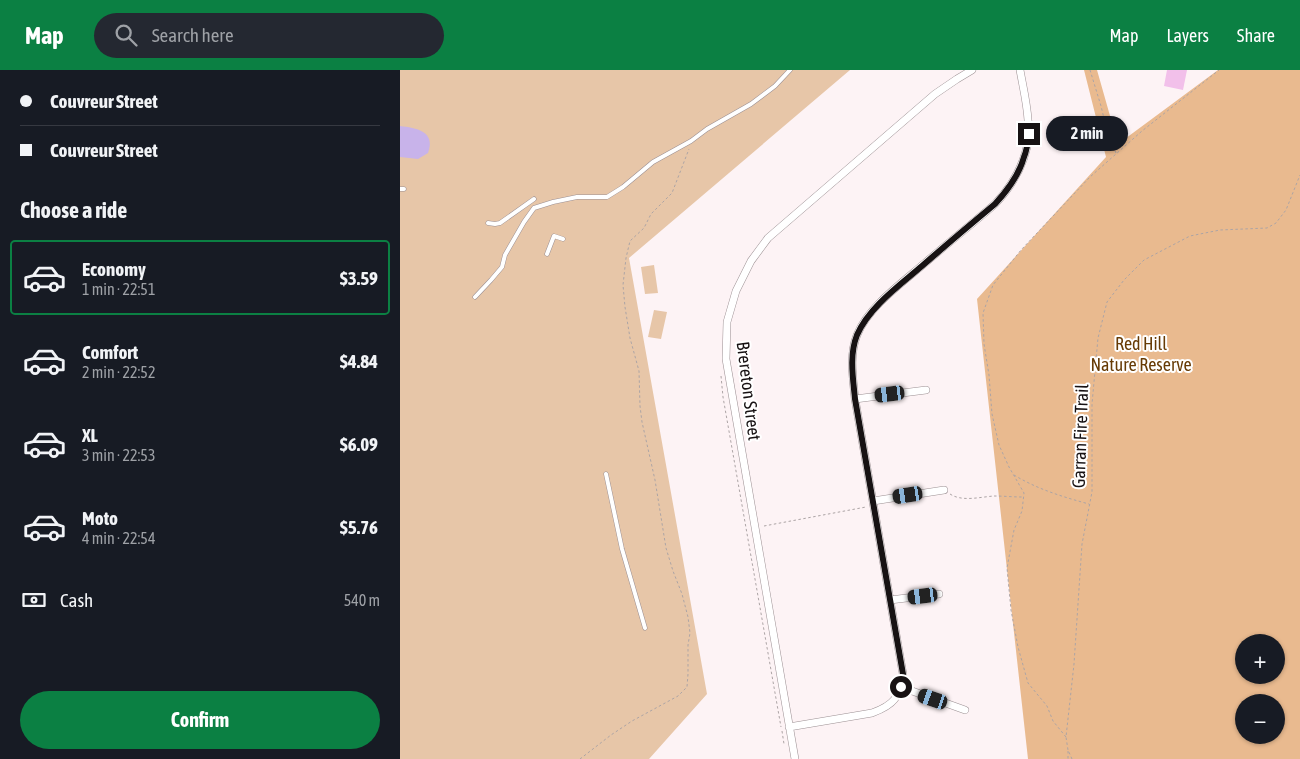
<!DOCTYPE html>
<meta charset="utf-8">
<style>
:root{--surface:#171b24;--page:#242831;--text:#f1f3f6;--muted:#9ea1a6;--line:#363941;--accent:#0b8043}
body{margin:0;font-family:"Asap Condensed",sans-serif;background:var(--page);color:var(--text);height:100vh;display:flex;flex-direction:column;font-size:19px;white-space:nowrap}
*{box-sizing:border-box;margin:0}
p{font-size:16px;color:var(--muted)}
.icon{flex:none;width:28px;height:28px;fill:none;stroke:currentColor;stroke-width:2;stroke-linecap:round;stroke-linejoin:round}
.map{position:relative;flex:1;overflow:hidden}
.panel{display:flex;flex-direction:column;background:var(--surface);width:400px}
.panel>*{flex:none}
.banner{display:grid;align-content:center;height:110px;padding:0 20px;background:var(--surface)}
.fabs{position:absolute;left:835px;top:564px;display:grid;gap:10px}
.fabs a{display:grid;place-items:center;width:50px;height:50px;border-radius:50%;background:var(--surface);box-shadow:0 1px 4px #0004;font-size:25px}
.end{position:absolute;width:22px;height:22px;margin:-11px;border:6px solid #171213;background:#fff;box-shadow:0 0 0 2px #fff}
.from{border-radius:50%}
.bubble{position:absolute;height:35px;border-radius:18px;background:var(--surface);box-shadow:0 1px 4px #0004;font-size:16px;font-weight:700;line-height:35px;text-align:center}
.car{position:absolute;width:15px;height:30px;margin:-15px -8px;border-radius:6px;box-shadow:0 0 4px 1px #0007;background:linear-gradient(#222 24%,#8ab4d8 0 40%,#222 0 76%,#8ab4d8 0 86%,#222 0)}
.banner b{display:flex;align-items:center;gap:18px;height:48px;font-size:19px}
.banner b+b{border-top:1px solid var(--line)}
.banner i{width:12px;height:12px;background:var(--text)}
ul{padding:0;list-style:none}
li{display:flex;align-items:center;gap:15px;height:75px;margin:0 10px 8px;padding:0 10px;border:2px solid transparent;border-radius:5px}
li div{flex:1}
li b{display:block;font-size:19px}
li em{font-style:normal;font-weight:700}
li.active{border-color:var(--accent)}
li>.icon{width:45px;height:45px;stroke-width:1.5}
h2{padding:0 20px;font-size:22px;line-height:60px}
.pay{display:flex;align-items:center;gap:12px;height:55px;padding:0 20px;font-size:19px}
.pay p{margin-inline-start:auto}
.cta{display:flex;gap:10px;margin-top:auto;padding:10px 20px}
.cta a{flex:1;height:58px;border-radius:30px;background:var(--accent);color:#fff;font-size:20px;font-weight:700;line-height:58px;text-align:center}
header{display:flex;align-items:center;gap:30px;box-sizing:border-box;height:70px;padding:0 25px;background:var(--accent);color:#fff}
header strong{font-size:24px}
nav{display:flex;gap:28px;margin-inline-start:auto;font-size:18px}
.search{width:350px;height:45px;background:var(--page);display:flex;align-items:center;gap:12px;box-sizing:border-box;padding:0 18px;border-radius:28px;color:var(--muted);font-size:19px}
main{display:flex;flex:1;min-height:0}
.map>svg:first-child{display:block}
</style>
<header>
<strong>Map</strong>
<div class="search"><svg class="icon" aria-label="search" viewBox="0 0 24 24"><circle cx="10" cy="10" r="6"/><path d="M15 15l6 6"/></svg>Search here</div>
<nav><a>Map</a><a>Layers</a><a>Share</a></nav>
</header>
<main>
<section class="panel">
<div class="banner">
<b><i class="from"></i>Couvreur Street</b>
<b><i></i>Couvreur Street</b>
</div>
<h2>Choose a ride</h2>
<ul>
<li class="active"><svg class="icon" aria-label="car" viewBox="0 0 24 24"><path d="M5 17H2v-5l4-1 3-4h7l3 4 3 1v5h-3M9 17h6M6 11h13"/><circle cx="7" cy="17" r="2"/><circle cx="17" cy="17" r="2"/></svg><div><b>Economy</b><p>1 min · 22:51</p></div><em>$3.59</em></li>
<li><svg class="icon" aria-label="car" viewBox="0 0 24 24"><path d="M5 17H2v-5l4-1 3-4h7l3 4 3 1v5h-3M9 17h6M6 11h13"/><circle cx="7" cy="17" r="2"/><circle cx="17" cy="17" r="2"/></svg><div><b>Comfort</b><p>2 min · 22:52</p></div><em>$4.84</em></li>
<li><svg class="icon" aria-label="car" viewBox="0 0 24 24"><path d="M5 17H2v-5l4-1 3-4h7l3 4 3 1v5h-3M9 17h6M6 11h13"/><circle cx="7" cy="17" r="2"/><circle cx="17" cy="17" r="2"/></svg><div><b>XL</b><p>3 min · 22:53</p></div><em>$6.09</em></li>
<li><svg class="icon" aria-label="car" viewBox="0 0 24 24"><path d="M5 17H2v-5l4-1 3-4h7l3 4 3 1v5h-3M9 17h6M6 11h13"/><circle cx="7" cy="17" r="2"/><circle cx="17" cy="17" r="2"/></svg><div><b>Moto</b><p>4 min · 22:54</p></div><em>$5.76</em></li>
</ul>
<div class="pay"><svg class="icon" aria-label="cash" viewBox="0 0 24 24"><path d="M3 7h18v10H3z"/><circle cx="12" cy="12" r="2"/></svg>Cash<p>540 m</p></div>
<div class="cta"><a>Confirm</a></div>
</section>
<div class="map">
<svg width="900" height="689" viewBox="0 0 900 689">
<rect width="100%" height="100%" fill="#fdf3f5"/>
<path fill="#e7c6a8" d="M0,0h450l-221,188 78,436 -58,65h-249z
M254,195l4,28 -13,1 -4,-27z
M254,240l13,2 -6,27 -13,-2z"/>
<path fill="#e9ba8f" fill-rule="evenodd" d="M684,0h13l21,74 100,-74h82v689h-272l-51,-460 129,-142zM844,572h32v33h-32zM844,632h32v33h-32z"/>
<path fill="#c8b3ea" d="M0,56c16,2 36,5 28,27l-10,6 -18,-2z"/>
<path fill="#f2c0ea" d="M767,0h20l-4,20 -19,-4z"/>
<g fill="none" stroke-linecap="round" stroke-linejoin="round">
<g stroke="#9c9093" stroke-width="5">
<path id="lane" d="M0,119h4
M88,153l7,1 5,-1 34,-24
M147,184l7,-18 9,3
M75,227l16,-17 11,-13 3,-12 19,-33 10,-14 19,-6 24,-5h30l16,-10 30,-25 38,-21 16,-12 44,-25 24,-18 15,-16
M206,404l16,75 23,79"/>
</g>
<g stroke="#9c9093" stroke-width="8">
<path id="street" d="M455,329l71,-9
M473,431l71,-11
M490,530l49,-6
M501,617l64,23
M389,657l83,-14c22,-8 28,-16 31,-39l-48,-275c-2,-21 -6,-44 2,-64 11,-28 46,-53 68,-72 23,-20 47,-39 70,-59 18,-19 31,-42 34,-69 1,-5 0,-10 -1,-15 -1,-17 -5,-33 -8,-50
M395,689l-69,-400 1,-37 9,-31 15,-30 17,-23 167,-144 22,-15 15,-9"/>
</g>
<path stroke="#aca4a5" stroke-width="1" stroke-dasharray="2.5 2.5" stroke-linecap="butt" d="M690,0l11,36 6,25 9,22
M321,306l2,21 58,330
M614,405c23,14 49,22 75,29
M550,424c12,8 30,3 44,2 9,0 19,1 28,1
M364,456l102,-19
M382,661l2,13
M666,667l-13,-16 -6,-15 -19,-23 -10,-36 -7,-37 -4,-42 7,-38 8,-19 2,-18 -15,-26 -10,-22 -7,-31 -3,-39 -5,-31 -1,-31 10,-28 28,-35 69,-73 52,-46 77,-61
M668,681v8
M180,689l31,-24 21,-14 46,-25 9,-9 1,-13v-29l2,-12 -2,-16 -6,-23 -9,-23 -7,-23 -11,-68 -13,-58 -2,-16 -1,-35 -9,-33 -5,-31 -2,-22 3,-27 4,-17 14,-13 7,-14 21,-21 17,-44
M672,689l-4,-9 -2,-13 8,-73 8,-120 10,-52v-88l6,-66 9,-36 17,-22 20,-20 46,-24 30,-6 47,-2 9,-5 10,-13 14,-35"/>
<use href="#lane" stroke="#fff" stroke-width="4"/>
<use href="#street" stroke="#fff" stroke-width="7"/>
</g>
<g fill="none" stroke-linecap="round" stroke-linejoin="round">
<path stroke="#171213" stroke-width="6" d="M501,617l2,-13 -48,-275c-2,-21 -6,-44 2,-64 12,-28 43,-50 65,-69 24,-21 49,-42 73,-62 13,-14 24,-29 29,-47 3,-7 4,-15 5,-23"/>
</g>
<g text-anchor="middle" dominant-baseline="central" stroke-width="4" stroke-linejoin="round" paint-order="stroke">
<g font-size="18" fill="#673b05" stroke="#fff">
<text x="741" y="273">Red Hill<tspan x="741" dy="21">Nature Reserve</tspan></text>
</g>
<g font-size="18" fill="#171213" stroke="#fff">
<text transform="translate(349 321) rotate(83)">Brereton Street</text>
<text transform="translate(680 366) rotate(-88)">Garran Fire Trail</text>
</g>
</g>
</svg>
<div class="fabs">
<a>+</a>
<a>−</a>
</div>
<i class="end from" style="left:501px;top:617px"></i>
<i class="end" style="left:629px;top:64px"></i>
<div class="bubble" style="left:646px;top:46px;width:82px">2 min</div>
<i class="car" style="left:490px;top:324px;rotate:263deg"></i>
<i class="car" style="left:508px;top:425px;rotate:261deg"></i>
<i class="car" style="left:523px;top:526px;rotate:263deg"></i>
<i class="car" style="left:533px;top:629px;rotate:289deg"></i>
</div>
</main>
